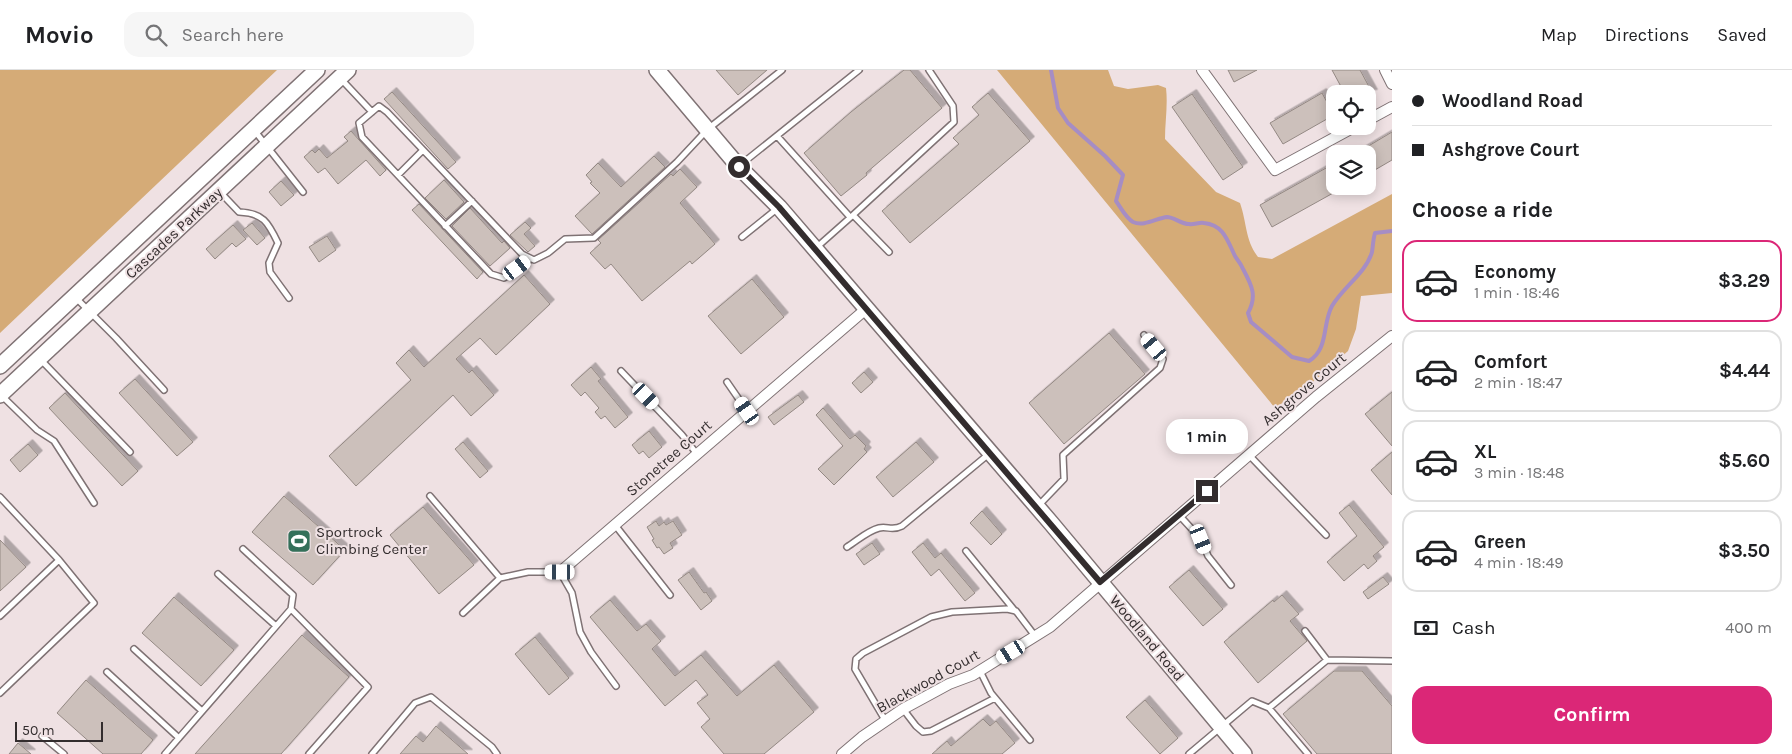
<!DOCTYPE html>
<meta charset="utf-8">
<style>
:root{--surface:#fff;--page:#f6f6f6;--text:#202124;--muted:#757577;--line:#e0e0e0;--accent:#db2777}
body{margin:0;font-family:Karla,sans-serif;background:var(--page);color:var(--text);height:100vh;display:flex;flex-direction:column;font-size:19px;white-space:nowrap}
*{box-sizing:border-box;margin:0}
p{font-size:16px;color:var(--muted)}
.icon{flex:none;width:28px;height:28px;fill:none;stroke:currentColor;stroke-width:2;stroke-linecap:round;stroke-linejoin:round}
.map{position:relative;flex:1;overflow:hidden}
.details{display:flex;flex-direction:column;background:var(--surface);width:400px}
.details>*{flex:none}
.hud{display:grid;align-content:center;height:110px;padding:0 20px;background:var(--surface)}
.fabs{position:absolute;left:1326px;top:15px;display:grid;gap:10px}
.fabs a{display:grid;place-items:center;width:50px;height:50px;border-radius:10px;background:var(--surface);box-shadow:0 2px 12px #0003;font-size:25px}
.scale{position:absolute;left:15px;bottom:12px;width:88px;box-sizing:border-box;padding-left:5px;border:2px solid #332d2e;border-top:0;font-size:14px;line-height:18px;white-space:nowrap;color:#332d2e;-webkit-text-stroke:4px #efe1e3;paint-order:stroke}
.end{position:absolute;width:22px;height:22px;margin:-11px;border:6px solid #332d2e;background:#fff;box-shadow:0 0 0 2px #fff}
.from{border-radius:50%}
.bubble{position:absolute;height:35px;border-radius:15px;background:var(--surface);box-shadow:0 2px 12px #0003;font-size:16px;font-weight:700;line-height:35px;text-align:center}
.car{position:absolute;width:15px;height:30px;margin:-15px -8px;border-radius:6px;box-shadow:0 0 4px 1px #0007;background:linear-gradient(#fff 24%,#345 0 40%,#fff 0 76%,#345 0 86%,#fff 0)}
.hud b{display:flex;align-items:center;gap:18px;height:48px;font-size:19px}
.hud b+b{border-top:1px solid var(--line)}
.hud i{width:12px;height:12px;background:var(--text)}
ul{padding:0;list-style:none}
li{display:flex;align-items:center;gap:15px;height:82px;margin:0 10px 8px;padding:0 10px;border:2px solid var(--line);border-radius:15px}
li div{flex:1}
li b{display:block;font-size:19px}
li em{font-style:normal;font-weight:700}
li.current{border-color:var(--accent)}
li>.icon{width:45px;height:45px;stroke-width:1.5}
h2{padding:0 20px;font-size:22px;line-height:60px}
.pay{display:flex;align-items:center;gap:12px;height:55px;padding:0 20px;font-size:19px}
.pay p{margin-inline-start:auto}
.action{display:flex;gap:10px;margin-top:auto;padding:10px 20px}
.action a{flex:1;height:58px;border-radius:15px;background:var(--accent);color:#fff;font-size:20px;font-weight:700;line-height:58px;text-align:center}
header{display:flex;align-items:center;gap:30px;box-sizing:border-box;height:70px;padding:0 25px;background:var(--surface);border-bottom:1px solid var(--line)}
header strong{font-size:24px}
nav{display:flex;gap:28px;margin-inline-start:auto;font-size:18px}
.search{width:350px;height:45px;background:var(--page);display:flex;align-items:center;gap:12px;box-sizing:border-box;padding:0 18px;border-radius:15px;color:var(--muted);font-size:19px}
main{display:flex;flex:1;min-height:0}
.map>svg:first-child{display:block}
</style>
<header>
<strong>Movio</strong>
<div class="search"><svg class="icon" aria-label="search" viewBox="0 0 24 24"><circle cx="10" cy="10" r="6"/><path d="M15 15l6 6"/></svg>Search here</div>
<nav><a>Map</a><a>Directions</a><a>Saved</a></nav>
</header>
<main>
<div class="map">
<svg width="1392" height="684" viewBox="0 0 1392 684">
<defs>
<filter id="shadow"><feDropShadow dx="4.5" dy="-4.5" stdDeviation="0" flood-color="#0004"/></filter>
</defs>
<rect width="100%" height="100%" fill="#efe1e3"/>
<path fill="#d5ab77" d="M0,0h277l-277,263z
M997,0h111l6,16 14,3 30,-4 8,3c2,17 -1,34 -1,51l51,53 24,11c7,20 5,37 18,54l14,2 120,-65v99l-31,3 -5,33 -8,22 -35,31 -38,26z"/>
<g fill="none" stroke-linecap="round" stroke-linejoin="round">
<path stroke="#a68dc4" stroke-width="4" d="M1051,0l7,38 10,15 37,33 18,19 -7,26c5,7 10,17 17,21 11,5 24,-4 34,-5 7,0 14,7 22,7 5,1 10,-2 15,-1 19,2 23,16 30,31 2,5 6,8 8,13 9,17 16,28 6,46l3,9 41,35 17,4c20,-12 13,-37 23,-55 11,-19 34,-33 40,-54 1,-6 1,-12 3,-19l17,-2"/>
</g>
<path fill="#ccc0bb" stroke="#948984" filter="url(#shadow)" d="M716,0h51l-29,25z
M904,0h6l32,38 -76,65 1,2 -26,21 -37,-43 47,-41z
M1228,0h29l-23,12z
M1332,0h28l13,24h-28z
M392,22l64,70 -8,7 -64,-70z
M988,23l42,48 -120,102 -28,-32 77,-67 -6,-6 26,-23 -7,-8z
M1322,23l12,22 -51,29 -13,-21z
M1192,24l51,73 -20,13 -51,-73z
M351,61l35,39 -6,6 -14,-16 -28,24 -13,-16 -7,5 -14,-16 8,-7 3,3 4,-4 8,9 21,-17 -4,-4z
M1392,62v28l-24,14v-20h-13z
M654,86l11,11 -73,67 -17,-18 25,-23 -10,-10 2,-1 -6,-7 12,-12 23,24z
M1335,93v29l-63,35 -12,-22z
M680,99l17,18 -17,16 35,41 -23,20 -2,-3 -48,40 -31,-37 -6,5 -15,-16 11,-10 -3,-3 73,-66 2,2z
M444,110l20,22 -18,17 -21,-21z
M281,111l13,14 -13,11 -12,-14z
M419,134l64,68 -6,7 -65,-69z
M470,138l32,35 2,-2 6,7 -20,18 -38,-40z
M525,152l6,6 -7,6 11,12 -7,6 -18,-17z
M252,153l13,15 -8,7 -14,-15z
M233,155l13,14 -10,8 -4,-4 -17,16 -9,-10z
M327,166l9,14 -17,12 -10,-15z
M524,205l26,29 -54,51 -16,-17 -24,21 13,14 3,-3 22,25 -23,21 -18,-21 -97,91 -27,-30 82,-76 -15,-17 13,-13 15,17z
M752,209l32,38 -43,37 -33,-38z
M1109,263l36,41 -81,70 -35,-41z
M591,297l10,12 -3,2 30,36 -13,11 -10,-12 -4,3 -6,-7 4,-4 -14,-16 -4,4 -10,-11z
M864,302l9,10 -12,11 -9,-10z
M135,309l58,63 -16,14 -58,-63z
M1392,322v54l-27,-32z
M65,323l73,78 -16,15 -73,-78z
M798,325l6,7 -30,23 -6,-8z
M823,338l27,31 5,-4 11,11 -2,3 3,3 -33,33 -16,-16 25,-23 -27,-31z
M649,361l13,16 -13,11 -6,-7 -4,3 -7,-9z
M463,372l25,29 -8,7 -25,-29z
M916,372l18,20 -41,35 -17,-20z
M28,374l10,11 -18,17 -10,-12z
M1392,382v43l-21,-25z
M284,426l61,54 -32,35 -61,-53z
M1349,435l35,42 -11,9 4,5 -9,8 -4,-5 -20,17 -17,-19 30,-26 -18,-23z
M423,437l51,58 -35,29 -49,-59z
M982,441l20,23 -11,11 -21,-22z
M656,451l3,5 5,-4 2,3 7,-4 9,14 -12,8 3,5 -9,6 -5,-7 -2,1 -5,-8 2,-1 -7,-12z
M0,470l26,27 -26,24z
M872,473l8,11 -16,11 -8,-11z
M923,473l12,15 6,-5 34,40 -10,8 -26,-32 -8,7 -19,-24z
M1189,500l34,39 -20,17 -34,-39z
M689,502l15,21 2,-1 6,9 -11,9 -23,-30z
M1383,507l6,7 -21,15 -5,-7z
M1282,525l17,19 -9,7 17,20 -49,42 -34,-41 49,-42 1,2z
M174,527l60,53 -33,36 -59,-53z
M610,530l27,31 9,-7 15,17 -9,8 23,27 26,-21 36,41 37,-31 40,47 -50,42h-40l-23,-27 9,-8 -13,-16 11,-8 -12,-15 -31,26 -75,-89z
M302,565l47,42 -68,77h-86z
M535,567l34,41 -20,17 -34,-41z
M1334,601h28l30,35v48h-75l-34,-40z
M86,610l67,60 -12,14h-38l-46,-41z
M1145,630l33,38 -18,16 -34,-37z
M983,649l7,7 6,-5 19,22 -13,11h-70l15,-13 4,5z
M436,656l32,28h-68l16,-18 7,6z
M18,673l13,11h-22z"/>
<g fill="none" stroke-linecap="round" stroke-linejoin="round">
<g stroke="#7f7274" stroke-width="8">
<path id="lane" d="M340,8l32,34
M254,60l49,62
M777,66l73,81
M739,96l120,-96
M398,105l25,-25
M219,121l20,21c24,1 29,10 39,31l-9,20 1,9 19,26
M445,156l27,-25
M742,167l36,-29
M817,177l35,-31
M889,182l-36,-37 101,-93 -1,-16 -24,-36
M530,189l-26,19 -13,-4 -129,-137 -3,-14 20,-17 8,6 135,142 12,6 14,-7 17,-14 29,-1 83,-76 31,-33 74,-59
M76,228l40,40 48,52
M40,289l90,93
M621,301l61,64 15,19
M727,312l20,29
M1,325l36,35 17,11 40,62
M1249,385l77,80
M430,426l70,82
M0,427l59,63
M1039,435l25,-26 -1,-24 97,-87 3,-9 -19,-24
M1179,445l22,24 7,17 23,29
M615,455l55,70
M847,477c10,-6 20,-16 32,-19 8,-2 14,3 23,-2l88,-73
M243,479l50,46 -2,14
M966,481l49,60
M218,504l58,52
M463,543l37,-35 28,-6h32l12,21 8,39 11,20 25,34
M0,546l59,-56 35,43 -94,90
M1305,561l22,29
M134,579l68,62
M980,601l11,22 39,47
M107,602l72,66
M1269,638l58,-48 65,1
M903,639l13,17 7,6 8,-1 64,-33
M885,650l-30,-51 1,-10 7,-6 68,-36 21,-5 55,-3 9,2 19,25
M42,666l22,18
M165,684l126,-145 77,78 -59,67
M372,684l43,-51 16,-6 61,50 5,7
M1189,684l63,-53 17,7 39,46"/>
</g>
<g stroke="#7f7274" stroke-width="12">
<path id="street" d="M1202,0l73,100 81,-44
M1385,0l7,14
M1368,50l24,-13
M560,502l306,-263
M842,684l20,-17 41,-28 46,-25 24,-9 77,-48 266,-230 76,-61"/>
</g>
<g stroke="#7f7274" stroke-width="18">
<path id="secondary" d="M657,0l82,97 40,40 272,316 193,231
M0,296l317,-296
M0,325l348,-325"/>
</g>
<use href="#lane" stroke="#fff" stroke-width="5"/>
<use href="#street" stroke="#fff" stroke-width="10"/>
<use href="#secondary" stroke="#fff" stroke-width="15"/>
</g>
<g fill="none" stroke-linecap="round" stroke-linejoin="round">
<path stroke="#332d2e" stroke-width="6" d="M739,97l40,40 321,375 107,-91"/>
</g>
<defs>
<g id="stadium-square" transform="scale(1.25)"><rect x="-9" y="-9" width="18" height="18" rx="4" fill="#34705a" stroke="#efe1e3"/><path d="M0-5a6.5 5 0 1 0 0 10a6.5 5 0 1 0 0-10ZM-3.5-1.8h7v3.6h-7Z" fill="#fff"/></g>
</defs>
<g fill-rule="evenodd">
<use href="#stadium-square" x="299" y="471"/>
</g>
<g text-anchor="middle" dominant-baseline="central" stroke-width="4" stroke-linejoin="round" paint-order="stroke">
<g font-size="15" fill="#332d2e" stroke="#efe1e3">
<text transform="translate(174 163) rotate(-43)">Cascades Parkway</text>
<text transform="translate(1304 319) rotate(-40)">Ashgrove Court</text>
<text transform="translate(669 388) rotate(-41)">Stonetree Court</text>
<text transform="translate(1147 568) rotate(50)">Woodland Road</text>
<text transform="translate(928 611) rotate(-29)">Blackwood Court</text>
</g>
<g font-size="15" fill="#332d2e" stroke="#efe1e3" text-anchor="start">
<text x="316" y="462">Sportrock<tspan x="316" dy="17">Climbing Center</tspan></text>
</g>
</g>
</svg>
<div class="fabs">
<a><svg class="icon" aria-label="locate" viewBox="0 0 24 24"><circle cx="12" cy="12" r="6"/><path d="M12 2v4M12 18v4M2 12h4M18 12h4"/></svg></a>
<a><svg class="icon" aria-label="layers" viewBox="0 0 24 24"><path d="M12 4l9 5-9 5-9-5zM3 14l9 5 9-5"/></svg></a>
</div>
<div class="scale">50 m</div>
<i class="end from" style="left:739px;top:97px"></i>
<i class="end" style="left:1207px;top:421px"></i>
<div class="bubble" style="left:1166px;top:349px;width:82px">1 min</div>
<i class="car" style="left:517px;top:198px;rotate:54deg"></i>
<i class="car" style="left:1154px;top:277px;rotate:320deg"></i>
<i class="car" style="left:646px;top:326px;rotate:136deg"></i>
<i class="car" style="left:747px;top:341px;rotate:325deg"></i>
<i class="car" style="left:1201px;top:469px;rotate:158deg"></i>
<i class="car" style="left:560px;top:502px;rotate:270deg"></i>
<i class="car" style="left:1011px;top:582px;rotate:239deg"></i>
</div>
<section class="details">
<div class="hud">
<b><i class="from"></i>Woodland Road</b>
<b><i></i>Ashgrove Court</b>
</div>
<h2>Choose a ride</h2>
<ul>
<li class="current"><svg class="icon" aria-label="car" viewBox="0 0 24 24"><path d="M5 17H2v-5l4-1 3-4h7l3 4 3 1v5h-3M9 17h6M6 11h13"/><circle cx="7" cy="17" r="2"/><circle cx="17" cy="17" r="2"/></svg><div><b>Economy</b><p>1 min · 18:46</p></div><em>$3.29</em></li>
<li><svg class="icon" aria-label="car" viewBox="0 0 24 24"><path d="M5 17H2v-5l4-1 3-4h7l3 4 3 1v5h-3M9 17h6M6 11h13"/><circle cx="7" cy="17" r="2"/><circle cx="17" cy="17" r="2"/></svg><div><b>Comfort</b><p>2 min · 18:47</p></div><em>$4.44</em></li>
<li><svg class="icon" aria-label="car" viewBox="0 0 24 24"><path d="M5 17H2v-5l4-1 3-4h7l3 4 3 1v5h-3M9 17h6M6 11h13"/><circle cx="7" cy="17" r="2"/><circle cx="17" cy="17" r="2"/></svg><div><b>XL</b><p>3 min · 18:48</p></div><em>$5.60</em></li>
<li><svg class="icon" aria-label="car" viewBox="0 0 24 24"><path d="M5 17H2v-5l4-1 3-4h7l3 4 3 1v5h-3M9 17h6M6 11h13"/><circle cx="7" cy="17" r="2"/><circle cx="17" cy="17" r="2"/></svg><div><b>Green</b><p>4 min · 18:49</p></div><em>$3.50</em></li>
</ul>
<div class="pay"><svg class="icon" aria-label="cash" viewBox="0 0 24 24"><path d="M3 7h18v10H3z"/><circle cx="12" cy="12" r="2"/></svg>Cash<p>400 m</p></div>
<div class="action"><a>Confirm</a></div>
</section>
</main>
